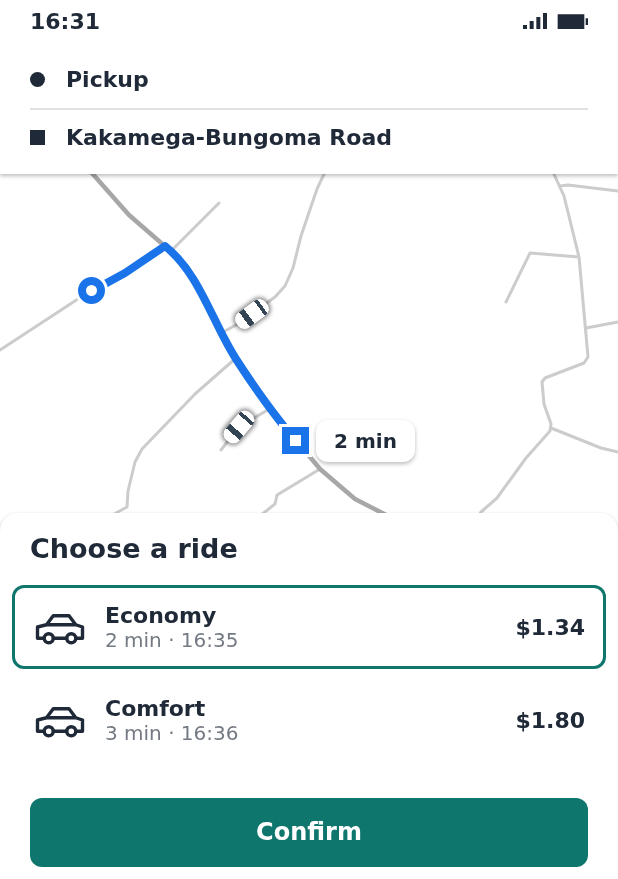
<!DOCTYPE html>
<meta charset="utf-8">
<style>
:root{--surface:#fff;--page:#f2f2f3;--text:#1f2937;--muted:#747a83;--line:#e0e1e3;--accent:#0f766e}
body{margin:0;font-family:"DejaVu Sans",sans-serif;background:var(--page);color:var(--text);height:100vh;display:flex;flex-direction:column;font-size:22px;white-space:nowrap}
*{box-sizing:border-box;margin:0}
p{font-size:20px;color:var(--muted)}
.icon{flex:none;width:33px;height:33px;fill:none;stroke:currentColor;stroke-width:2;stroke-linecap:round;stroke-linejoin:round}
.map{position:relative;flex:1;overflow:hidden}
.side{position:absolute;left:0px;top:471px;width:618px;height:366px;display:flex;flex-direction:column;background:var(--surface);border-radius:18px 18px 0 0;box-shadow:0 2px 4px #0004}
.side>*{flex:none}
.top-card{position:absolute;left:0px;top:0px;width:618px;height:132px;box-shadow:0 2px 4px #0004;display:grid;align-content:center;height:132px;padding:0 30px;background:var(--surface)}
.end{position:absolute;width:27px;height:27px;margin:-14px;border:8px solid #1a73e8;background:#fff;box-shadow:0 0 0 3px #fff}
.from{border-radius:50%}
.bubble{position:absolute;height:42px;border-radius:12px;background:var(--surface);box-shadow:0 2px 4px #0004;font-size:20px;font-weight:700;line-height:42px;text-align:center}
.car{position:absolute;width:18px;height:36px;margin:-18px -9px;border-radius:8px;box-shadow:0 0 4px 2px #0007;background:linear-gradient(#fff 24%,#345 0 40%,#fff 0 76%,#345 0 86%,#fff 0)}
.top-card b{display:flex;align-items:center;gap:21px;height:57px;font-size:22px}
.top-card b+b{border-top:2px solid var(--line)}
.top-card i{width:15px;height:15px;background:var(--text)}
ul{padding:0;list-style:none}
li{display:flex;align-items:center;gap:18px;height:84px;margin:0 12px 9px;padding:0 18px;border:3px solid transparent;border-radius:12px}
li div{flex:1}
li b{display:block;font-size:22px}
li em{font-style:normal;font-weight:700}
li.current{border-color:var(--accent)}
li>.icon{width:54px;height:54px;stroke-width:1.5}
h2{padding:0 30px;font-size:27px;line-height:72px}
.action{display:flex;gap:12px;margin-top:auto;padding:12px 30px}
.action a{flex:1;height:69px;border-radius:12px;background:var(--accent);color:#fff;font-size:24px;font-weight:700;line-height:69px;text-align:center}
.status{display:flex;justify-content:space-between;align-items:center;height:42px;padding:0 30px;background:var(--surface);direction:ltr}
.status svg{height:16px;fill:currentColor}
.map>svg:first-child{display:block}
</style>
<div class="status"><b>16:31</b><svg viewBox="0 0 49 12"><path d="M0 12V9h3v3zM5 12V6h3v6zM10 12V3h3v9zM15 12V0h3v12zM26 1h20v11H26zM47 4h2v5h-2z"/></svg></div>
<div class="map">
<svg width="618" height="837" viewBox="0 0 618 837">
<rect width="100%" height="100%" fill="#fff"/>
<g fill="none" stroke-linecap="round" stroke-linejoin="round">
<path stroke="#ccc" stroke-width="3" d="M524,0l1,2
M59,2v-2
M116,2l1,-2
M554,2l1,-2
M616,65l2,-1
M616,98h2
M560,144l8,-1 50,6
M171,209l48,-48
M506,260l24,-49 49,4
M586,286l32,-6
M223,290l13,-7 39,-28 10,-11 8,-18 8,-32 16,-47 8,-17
M0,308l81,-53 44,-24 40,-27
M551,386l50,20 17,4
M221,408l18,-23 32,-19
M105,477l22,-12 1,-16 7,-29 7,-13 53,-55 41,-36
M256,477l19,-15 2,-9 43,-26
M477,477l4,-7 16,-14 29,-40 24,-27 1,-7 -7,-20 -2,-22 3,-4 39,-15 4,-6 -9,-100 -15,-61 -11,-24
M0,560l6,2
M613,645l5,-9
M0,739h6
M532,831l2,6
M190,837l2,-6"/>
<path stroke="#a7a7a7" stroke-width="4.5" d="M28,0v2
M91,130l38,43 46,40 17,23 44,80 48,68 36,43 35,30 39,20
M612,645l6,4"/>
</g>
<g fill="none" stroke-linecap="round" stroke-linejoin="round">
<path stroke="#1a73e8" stroke-width="8" d="M92,249l33,-18 40,-27c35,28 47,76 71,113 18,28 38,56 60,82"/>
</g>
</svg>
<i class="end from" style="left:92px;top:249px"></i>
<i class="end" style="left:296px;top:399px"></i>
<div class="bubble" style="left:316px;top:378px;width:99px">2 min</div>
<i class="car" style="left:252px;top:272px;rotate:234deg"></i>
<i class="car" style="left:239px;top:385px;rotate:221deg"></i>
<div class="top-card">
<b><i class="from"></i>Pickup</b>
<b><i></i>Kakamega-Bungoma Road</b>
</div>
<section class="side">
<h2>Choose a ride</h2>
<ul>
<li class="current"><svg class="icon" aria-label="car" viewBox="0 0 24 24"><path d="M5 17H2v-5l4-1 3-4h7l3 4 3 1v5h-3M9 17h6M6 11h13"/><circle cx="7" cy="17" r="2"/><circle cx="17" cy="17" r="2"/></svg><div><b>Economy</b><p>2 min · 16:35</p></div><em>$1.34</em></li>
<li><svg class="icon" aria-label="car" viewBox="0 0 24 24"><path d="M5 17H2v-5l4-1 3-4h7l3 4 3 1v5h-3M9 17h6M6 11h13"/><circle cx="7" cy="17" r="2"/><circle cx="17" cy="17" r="2"/></svg><div><b>Comfort</b><p>3 min · 16:36</p></div><em>$1.80</em></li>
</ul>
<div class="action"><a>Confirm</a></div>
</section>
</div>
